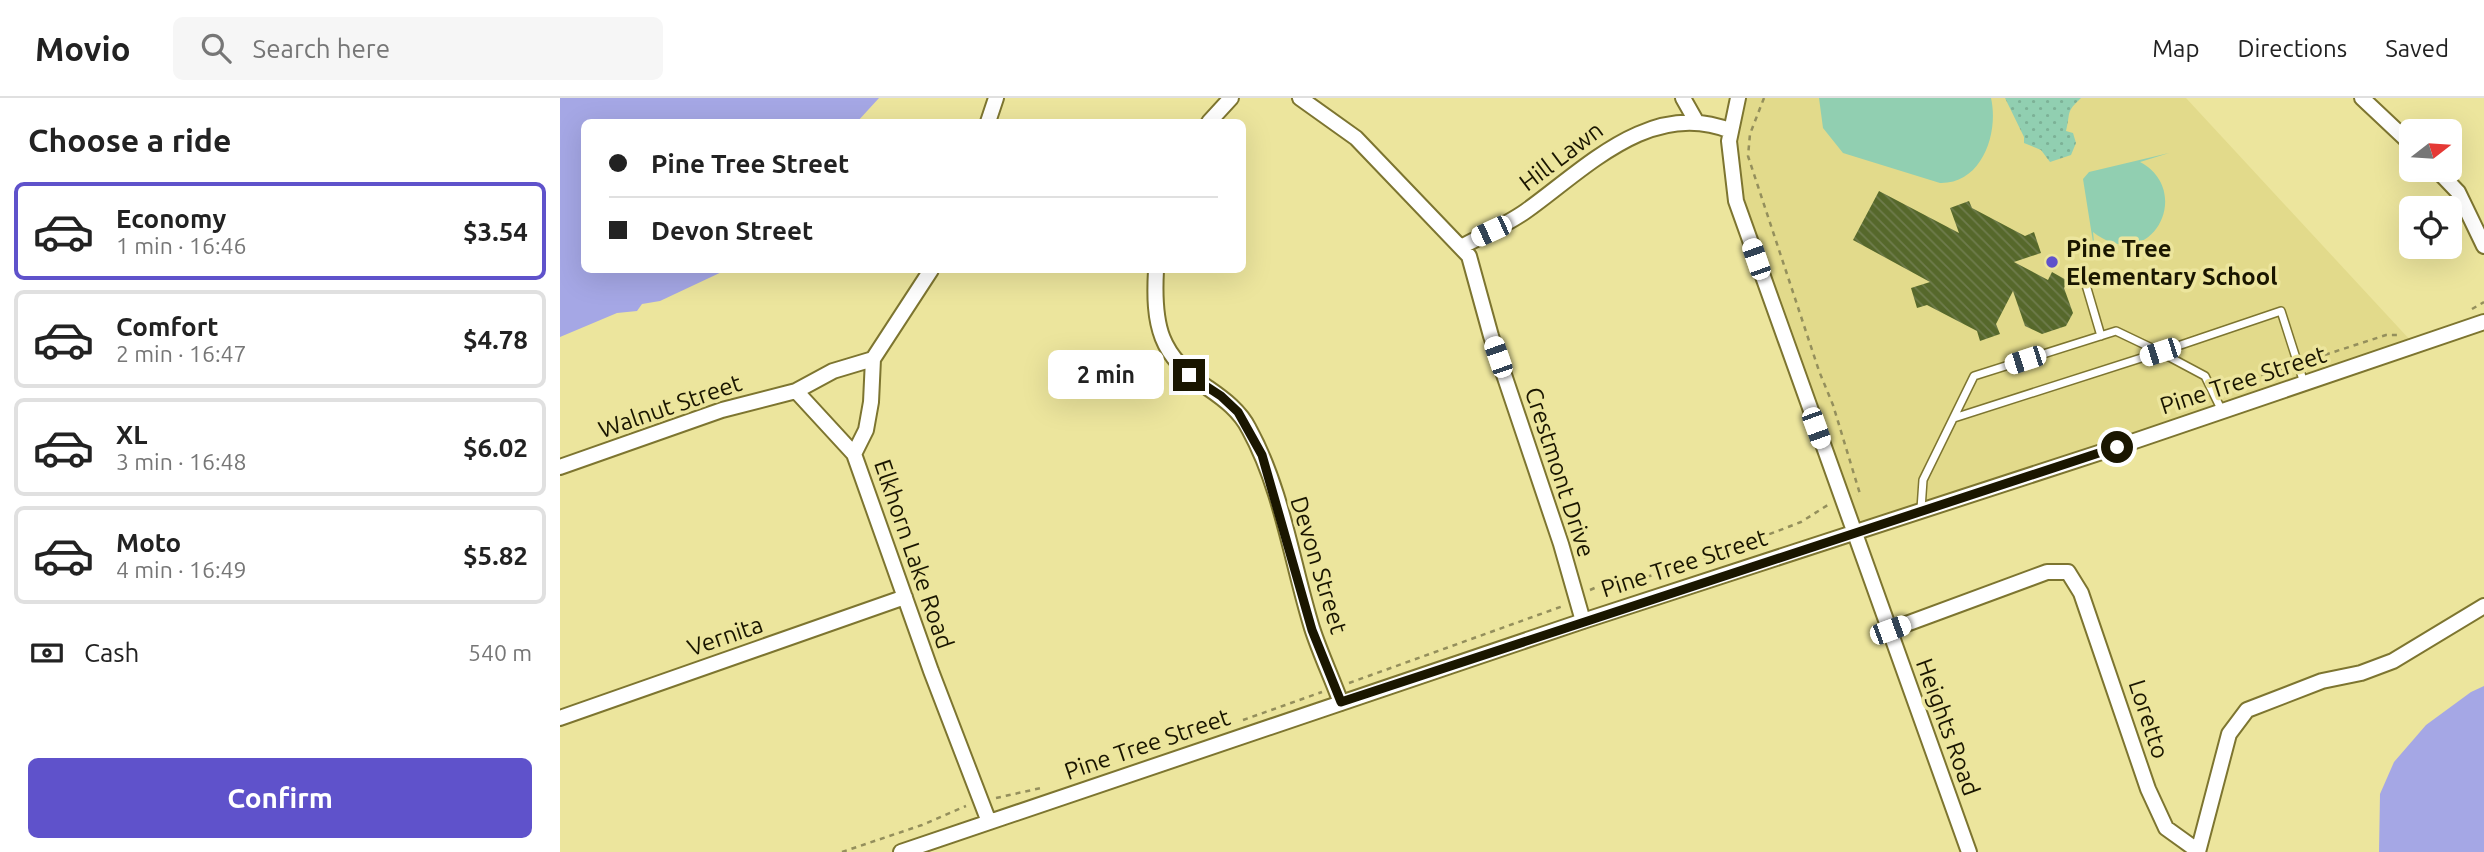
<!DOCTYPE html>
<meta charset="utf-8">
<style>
:root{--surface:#fff;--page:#f6f6f6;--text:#222;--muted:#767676;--line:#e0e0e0;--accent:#5f52cb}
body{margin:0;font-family:Ubuntu,sans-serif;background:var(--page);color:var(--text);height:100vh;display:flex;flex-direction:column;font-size:26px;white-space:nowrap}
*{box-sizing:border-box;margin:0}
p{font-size:23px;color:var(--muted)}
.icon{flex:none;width:38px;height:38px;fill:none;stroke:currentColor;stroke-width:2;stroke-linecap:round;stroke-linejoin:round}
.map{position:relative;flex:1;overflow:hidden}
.side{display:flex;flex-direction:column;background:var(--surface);width:560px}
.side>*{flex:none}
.hud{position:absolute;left:21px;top:21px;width:665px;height:154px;border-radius:10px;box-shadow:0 7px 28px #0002;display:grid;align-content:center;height:154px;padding:0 28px;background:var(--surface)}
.needle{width:46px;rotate:73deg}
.fabs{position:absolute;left:1839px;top:21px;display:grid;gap:14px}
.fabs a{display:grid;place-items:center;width:63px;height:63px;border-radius:10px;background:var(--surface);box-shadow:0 7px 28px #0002;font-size:35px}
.end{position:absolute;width:32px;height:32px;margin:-16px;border:9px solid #1a1600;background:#fff;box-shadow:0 0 0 4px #fff}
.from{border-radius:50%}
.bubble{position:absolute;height:49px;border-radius:10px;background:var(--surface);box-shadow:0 7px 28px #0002;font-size:23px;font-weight:700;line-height:49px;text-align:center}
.car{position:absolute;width:21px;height:42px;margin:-21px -10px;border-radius:9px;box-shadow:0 0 5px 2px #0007;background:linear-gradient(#fff 24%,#345 0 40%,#fff 0 76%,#345 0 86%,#fff 0)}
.hud b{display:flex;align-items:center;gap:24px;height:66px;font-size:26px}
.hud b+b{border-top:2px solid var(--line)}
.hud i{width:18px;height:18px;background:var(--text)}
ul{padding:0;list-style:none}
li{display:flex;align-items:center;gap:21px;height:98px;margin:0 14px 10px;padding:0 14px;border:4px solid var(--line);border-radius:10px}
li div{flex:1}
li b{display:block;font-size:26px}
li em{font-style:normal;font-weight:700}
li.active{border-color:var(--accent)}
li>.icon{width:63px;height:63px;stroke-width:1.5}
h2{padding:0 28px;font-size:32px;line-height:84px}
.pay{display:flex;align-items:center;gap:18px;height:77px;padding:0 28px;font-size:26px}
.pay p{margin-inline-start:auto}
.action{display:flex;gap:14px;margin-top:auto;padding:14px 28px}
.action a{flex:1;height:80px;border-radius:10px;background:var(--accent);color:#fff;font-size:28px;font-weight:700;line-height:80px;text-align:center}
header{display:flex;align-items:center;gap:42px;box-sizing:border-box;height:98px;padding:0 35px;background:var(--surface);border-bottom:2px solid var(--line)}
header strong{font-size:33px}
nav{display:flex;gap:38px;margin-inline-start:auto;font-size:24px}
.search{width:490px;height:63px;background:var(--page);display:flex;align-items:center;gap:18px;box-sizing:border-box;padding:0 24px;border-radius:10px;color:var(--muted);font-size:26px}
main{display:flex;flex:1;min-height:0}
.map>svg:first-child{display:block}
</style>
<header>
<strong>Movio</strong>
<div class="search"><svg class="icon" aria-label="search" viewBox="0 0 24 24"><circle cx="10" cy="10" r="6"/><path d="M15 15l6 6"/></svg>Search here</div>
<nav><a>Map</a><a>Directions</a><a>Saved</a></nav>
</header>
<main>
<section class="side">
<h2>Choose a ride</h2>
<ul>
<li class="active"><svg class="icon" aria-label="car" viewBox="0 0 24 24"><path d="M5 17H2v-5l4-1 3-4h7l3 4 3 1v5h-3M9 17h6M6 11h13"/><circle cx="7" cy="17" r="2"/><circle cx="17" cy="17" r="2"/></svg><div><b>Economy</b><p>1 min · 16:46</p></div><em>$3.54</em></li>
<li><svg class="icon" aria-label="car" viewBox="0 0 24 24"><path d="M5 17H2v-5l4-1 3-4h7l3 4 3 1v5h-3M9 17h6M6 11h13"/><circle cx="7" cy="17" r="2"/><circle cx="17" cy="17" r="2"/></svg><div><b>Comfort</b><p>2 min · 16:47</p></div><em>$4.78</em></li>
<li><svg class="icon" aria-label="car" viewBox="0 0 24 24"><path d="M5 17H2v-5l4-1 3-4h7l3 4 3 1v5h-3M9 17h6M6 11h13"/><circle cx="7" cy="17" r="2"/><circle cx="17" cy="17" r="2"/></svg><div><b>XL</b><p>3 min · 16:48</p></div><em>$6.02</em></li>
<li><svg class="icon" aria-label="car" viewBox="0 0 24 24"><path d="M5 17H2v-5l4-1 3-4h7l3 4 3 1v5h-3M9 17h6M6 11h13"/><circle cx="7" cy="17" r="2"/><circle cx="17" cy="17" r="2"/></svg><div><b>Moto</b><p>4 min · 16:49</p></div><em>$5.82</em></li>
</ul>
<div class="pay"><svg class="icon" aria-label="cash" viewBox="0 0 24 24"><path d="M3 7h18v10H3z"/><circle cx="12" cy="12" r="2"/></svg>Cash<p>540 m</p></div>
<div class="action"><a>Confirm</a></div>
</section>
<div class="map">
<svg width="1924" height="754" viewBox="0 0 1924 754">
<defs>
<pattern id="park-dots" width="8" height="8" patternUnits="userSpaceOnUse" patternTransform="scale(1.75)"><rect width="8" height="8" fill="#91cfb1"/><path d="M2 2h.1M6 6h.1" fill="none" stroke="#7cb196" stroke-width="1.8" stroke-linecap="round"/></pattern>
<pattern id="building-back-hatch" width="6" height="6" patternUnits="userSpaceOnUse" patternTransform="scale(1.75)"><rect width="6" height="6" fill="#56682b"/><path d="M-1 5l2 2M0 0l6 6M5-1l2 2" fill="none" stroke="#6f7c4d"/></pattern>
</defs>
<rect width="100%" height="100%" fill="#ece59d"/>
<path fill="#e2da8b" d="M1184,0h442l225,243 -553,183 -119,-341 -5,-38z"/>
<path fill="url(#park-dots)" d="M1445,0h76c-16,15 -10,14 -15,33l7,2 3,10 -5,12 -21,7 -9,-12 -17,-7v-6z"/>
<path fill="#91cfb1" d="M1259,0h172c8,35 -9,86 -51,85l-97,-30 -20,-25z
M1609,55l-29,9c55,29 11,115 -47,70l3,29 -13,-82 6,-7z"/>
<path fill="#a5a7e5" d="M0,0h319l-22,24h-273v148h142l-66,31 -18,3 -5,7 -20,2 -57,24z
M1924,588v166h-105l1,-58 14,-32 32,-37 45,-33z"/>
<path fill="url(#building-back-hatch)" d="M1319,93l80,42 -9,-25 19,-7 3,7 53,28 9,-4 7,21 -27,9 34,18 4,-8 16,9 -4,7 9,25 -7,13 -24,8 -17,-8 -12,-35 -17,33 4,10 -20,7 -3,-10 -50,-26 -10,3 -6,-20 19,-6 -77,-42z"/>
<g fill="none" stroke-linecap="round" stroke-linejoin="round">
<g stroke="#7d7530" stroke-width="10">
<path id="lane" d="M1526,187l15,51
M1394,320l206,-66 45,24 17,35
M1361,411l2,-29 51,-104 142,-45 44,21 121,-41 23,72"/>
</g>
<g stroke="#7d7530" stroke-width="18">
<path id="street" d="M740,0l56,40 113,118 22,80 70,208 22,77
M1123,0l13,23
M1178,0l-9,43 7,60 233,651
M1802,0l50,47
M428,24l8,-24
M649,24l22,-24
M1877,72l21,22 26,54
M901,149c22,-12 45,-22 65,-36 59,-42 125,-113 205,-80
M371,172l-58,89 -2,43 -5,28 -12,24 77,217 58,151
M596,172c-3,55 3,86 52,118 16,11 32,23 41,41 33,60 43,134 63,199 8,25 20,50 29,75
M236,293l37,-20 40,-12
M0,369l162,-57 74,-19 58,63
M1330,532l157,-58h21l13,21 67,196 18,39 32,23
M0,620l345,-121
M341,754l682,-231 534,-174 367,-125
M1638,754l31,-118 18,-24 75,-29 39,-8 32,-12 91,-55"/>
</g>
<path stroke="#948f5c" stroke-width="2.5" stroke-dasharray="5 5" stroke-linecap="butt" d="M1204,0l-14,36 -2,22 71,215 14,34 27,89 -3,1
M1912,211l12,-7
M1746,263l80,-26h14
M1663,289l64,-20
M1030,492l25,-11 16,3 79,-25 91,-35 30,-19
M789,585l214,-77
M683,622l79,-28
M436,700l45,-10
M282,754l80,-27 44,-19"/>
<use href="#lane" stroke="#fff" stroke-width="7"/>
<use href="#street" stroke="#fff" stroke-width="14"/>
</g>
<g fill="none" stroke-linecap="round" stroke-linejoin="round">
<path stroke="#1a1600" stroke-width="9" d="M629,277l32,21 17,16 24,43 50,175 29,72 776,-255"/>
</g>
<circle fill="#5f52cb" stroke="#ece59d" stroke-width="2.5" cx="1492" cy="164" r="7"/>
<g text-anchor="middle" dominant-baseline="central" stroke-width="7" stroke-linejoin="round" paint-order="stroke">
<g font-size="24" fill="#1a1600" stroke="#ece59d">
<text transform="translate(1001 58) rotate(-37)">Hill Lawn</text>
<text transform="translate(1683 282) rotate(-18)">Pine Tree Street</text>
<text transform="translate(110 308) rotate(-19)">Walnut Street</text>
<text transform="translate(1000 374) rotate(72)">Crestmont Drive</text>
<text transform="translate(354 456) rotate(71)">Elkhorn Lake Road</text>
<text transform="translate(1124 465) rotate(-18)">Pine Tree Street</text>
<text transform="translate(759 467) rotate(73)">Devon Street</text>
<text transform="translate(165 538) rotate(-19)">Vernita</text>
<text transform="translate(1589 621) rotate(72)">Loretto</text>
<text transform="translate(1388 629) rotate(70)">Heights Road</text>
<text transform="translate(587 646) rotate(-19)">Pine Tree Street</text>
</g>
<g font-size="24" font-weight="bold" fill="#1a1600" stroke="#ece59d" text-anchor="start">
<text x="1506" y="150">Pine Tree<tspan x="1506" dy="28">Elementary School</tspan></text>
</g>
</g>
</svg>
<div class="fabs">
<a><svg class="needle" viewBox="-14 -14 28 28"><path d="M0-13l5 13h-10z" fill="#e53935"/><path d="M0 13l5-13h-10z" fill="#767676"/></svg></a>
<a><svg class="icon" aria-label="locate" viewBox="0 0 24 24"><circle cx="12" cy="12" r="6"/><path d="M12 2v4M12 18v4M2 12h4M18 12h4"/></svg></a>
</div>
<i class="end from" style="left:1557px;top:349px"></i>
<i class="end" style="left:629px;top:277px"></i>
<div class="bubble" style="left:488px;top:252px;width:116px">2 min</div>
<i class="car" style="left:931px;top:133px;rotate:245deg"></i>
<i class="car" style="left:1196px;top:161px;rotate:341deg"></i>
<i class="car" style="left:1600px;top:254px;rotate:252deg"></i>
<i class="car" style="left:938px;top:259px;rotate:341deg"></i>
<i class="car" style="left:1465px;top:262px;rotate:252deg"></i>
<i class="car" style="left:1256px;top:330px;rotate:160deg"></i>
<i class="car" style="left:1330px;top:532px;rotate:70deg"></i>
<div class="hud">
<b><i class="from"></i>Pine Tree Street</b>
<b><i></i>Devon Street</b>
</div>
</div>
</main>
